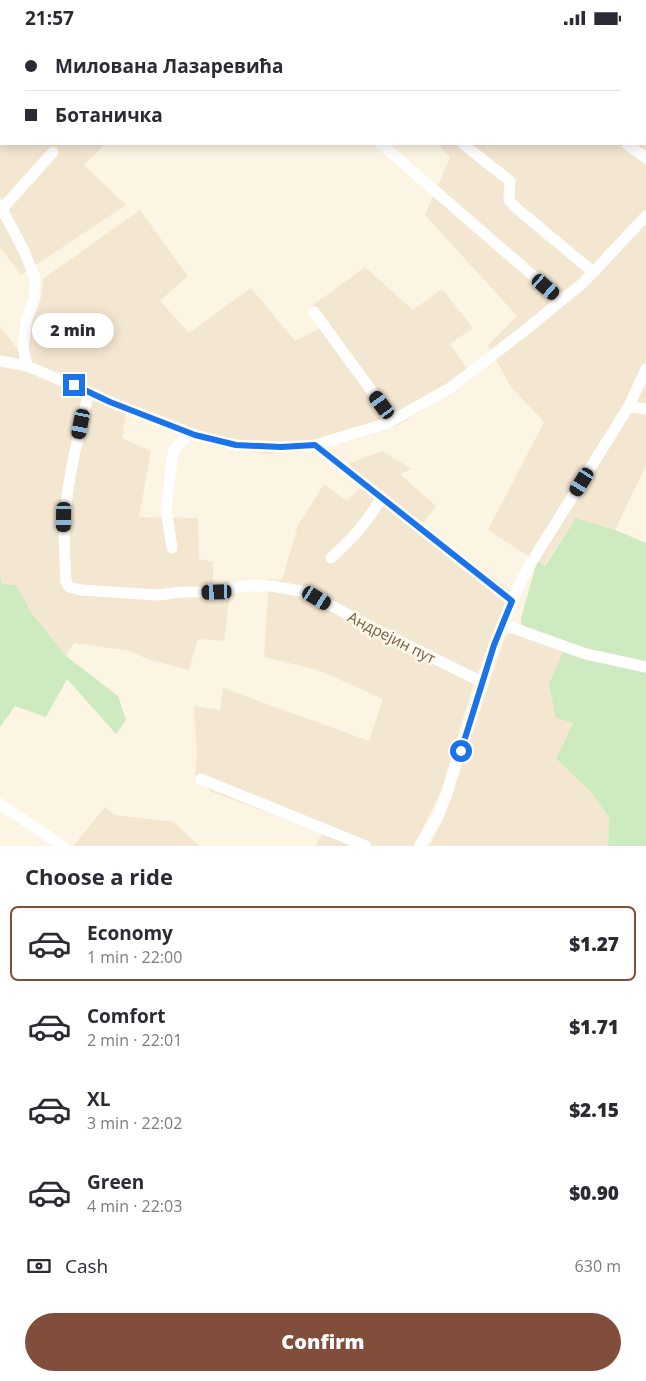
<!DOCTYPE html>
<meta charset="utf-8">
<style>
:root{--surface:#fff;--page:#f2f2f3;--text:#2b2b33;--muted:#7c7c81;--line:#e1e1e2;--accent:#814e3b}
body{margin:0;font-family:"Open Sans",sans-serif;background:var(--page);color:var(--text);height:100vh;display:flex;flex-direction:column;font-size:19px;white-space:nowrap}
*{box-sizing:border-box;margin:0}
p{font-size:16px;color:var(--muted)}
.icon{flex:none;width:28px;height:28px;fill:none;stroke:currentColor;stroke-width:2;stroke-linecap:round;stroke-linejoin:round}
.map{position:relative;height:811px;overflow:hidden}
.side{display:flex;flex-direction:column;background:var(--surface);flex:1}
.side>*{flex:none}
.hud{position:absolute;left:0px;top:0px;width:646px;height:110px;box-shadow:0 2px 12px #0003;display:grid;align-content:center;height:110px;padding:0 25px;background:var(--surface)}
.end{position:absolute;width:22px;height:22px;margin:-11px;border:6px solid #1a73e8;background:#fff;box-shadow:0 0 0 2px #fff}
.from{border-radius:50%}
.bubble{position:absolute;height:35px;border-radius:18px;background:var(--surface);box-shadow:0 2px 12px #0003;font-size:16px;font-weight:800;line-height:35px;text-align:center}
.car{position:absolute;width:15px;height:30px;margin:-15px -8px;border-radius:6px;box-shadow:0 0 4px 1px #0007;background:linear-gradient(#222 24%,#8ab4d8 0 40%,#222 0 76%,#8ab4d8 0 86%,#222 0)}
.hud b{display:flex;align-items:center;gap:18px;height:48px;font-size:19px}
.hud b+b{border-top:1px solid var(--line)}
.hud i{width:12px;height:12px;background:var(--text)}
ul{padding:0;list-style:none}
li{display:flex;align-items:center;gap:15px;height:75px;margin:0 10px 8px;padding:0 15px;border:2px solid transparent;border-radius:8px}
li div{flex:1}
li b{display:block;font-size:19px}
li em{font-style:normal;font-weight:800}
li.on{border-color:var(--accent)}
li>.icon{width:45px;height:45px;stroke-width:1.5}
h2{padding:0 25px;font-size:22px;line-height:60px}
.pay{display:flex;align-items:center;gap:12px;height:55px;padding:0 25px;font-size:19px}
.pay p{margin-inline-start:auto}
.cta{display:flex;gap:10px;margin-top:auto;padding:10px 25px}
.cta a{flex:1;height:58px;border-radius:30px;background:var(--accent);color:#fff;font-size:20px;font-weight:800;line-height:58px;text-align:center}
.status{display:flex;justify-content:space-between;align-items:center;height:35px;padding:0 25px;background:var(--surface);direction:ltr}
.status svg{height:14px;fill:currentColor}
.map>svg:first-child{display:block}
</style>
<div class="status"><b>21:57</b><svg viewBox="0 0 49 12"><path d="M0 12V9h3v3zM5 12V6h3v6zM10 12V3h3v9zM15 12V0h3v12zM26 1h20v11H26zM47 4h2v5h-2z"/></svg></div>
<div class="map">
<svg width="646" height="811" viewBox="0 0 646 811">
<rect width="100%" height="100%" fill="#fdf5e3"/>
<path fill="#f4e7d1" d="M0,0h246v1h-245v108h104l-21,21 42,40 -105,70 -21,-28z
M355,0h291v430l-31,65 -39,-12 -32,48 -56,-36 56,-108 -33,-35 -23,-42 29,-29 -92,-101 25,-58 -12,-13h207v-108h-291z
M140,175l48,66 -28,25 29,32 62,-45 44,53 29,-15 -15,-18 56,-41 48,43 29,-21 31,39 -23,16 23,33 -74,48 -96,26 -36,3 -53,-9 -88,-31 -4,24 29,13 -12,66 59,1 1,41 14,3v32h17l-6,47 -26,-2 -9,31 -42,-11 -17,-8 -56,-8 -8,13 -35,-44 -15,-27 -14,-1 -2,-10v-209l29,6 -3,-32 15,-41 2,-19z
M0,291l19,25 3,10 -22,-3z
M382,416l30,18 -12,5 36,32 -14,19 91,68 -37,83 -35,115 -17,35 -11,20h-98l8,-13 -111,-41 -17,-16 2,-20 -3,-50 26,4 3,-22 146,53 14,-42 -65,-29 -54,-13 5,-78 13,1 16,-55 26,-41 23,17 17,-18 -19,-18z
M521,589l45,21 7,77 -17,37 34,32 19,26 -1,29h-179l15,-28 61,-181z
M105,772l10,8 59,7 25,24h-126z"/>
<path fill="#ceeac1" d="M576,483l39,12 31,13v303h-38l1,-29 -19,-26 -34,-32 17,-36 -17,-5 -7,-33 17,-40 -45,-21v-6l16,-57 8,5z
M0,539l2,10 14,1 15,27 35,44 52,40 8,24 -10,14 -49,-55 -21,38 -31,-11 -15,21z"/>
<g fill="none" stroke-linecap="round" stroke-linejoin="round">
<path stroke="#fff" stroke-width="11" d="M50,0v1
M164,0l1,1
M208,0l1,1
M475,0l2,1
M31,1l3,-1
M551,1v-1
M594,1v-1
M0,19h1
M645,37l1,-2
M381,109l180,156
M463,109l47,37 -1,19 6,7 78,65
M627,109l19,14
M0,170l24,46 11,27 -1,21 -7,19 -4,29 4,19
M2,174l51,-57
M314,277l79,108
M0,326l27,5 62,26 21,10 85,33 41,10 45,2 34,-2 197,156
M89,357c-10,40 -21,84 -24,125 -2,21 0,43 1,65l3,5 12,3 77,5 24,-3h35l26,-6h29l34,6 65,35 111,55
M629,371l17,3
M315,410l73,-22 62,-35 69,-53 64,-52 63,-67
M172,513l-6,-39 6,-50 2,-10 16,-16
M331,523c21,-19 36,-35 50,-60
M502,589l84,30 60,13
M201,744l165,67
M0,769l63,42
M420,811l17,-29 8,-18 49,-154 16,-39 12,-27 12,-21 95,-152 17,-37"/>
</g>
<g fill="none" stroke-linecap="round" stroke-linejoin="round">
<path stroke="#1a73e8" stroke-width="6" d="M74,350l36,17 85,33 41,10 45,2 34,-2 197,156 -18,44 -33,106"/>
</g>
<g text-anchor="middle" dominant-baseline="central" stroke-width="5" stroke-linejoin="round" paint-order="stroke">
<g font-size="15" fill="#755c48" stroke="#fff8e9">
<text transform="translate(392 602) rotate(27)">Андрејин пут</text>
</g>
</g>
</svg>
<i class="end from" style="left:461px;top:716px"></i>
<i class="end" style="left:74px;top:350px"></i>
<div class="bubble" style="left:32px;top:278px;width:82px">2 min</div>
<i class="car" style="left:546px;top:252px;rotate:131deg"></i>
<i class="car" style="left:382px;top:370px;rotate:324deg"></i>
<i class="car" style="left:81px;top:389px;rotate:191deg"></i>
<i class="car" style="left:582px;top:447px;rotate:212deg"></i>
<i class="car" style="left:64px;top:482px;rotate:181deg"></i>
<i class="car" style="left:217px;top:557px;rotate:268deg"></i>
<i class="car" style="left:317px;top:563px;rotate:121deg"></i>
<div class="hud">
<b><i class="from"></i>Милована Лазаревића</b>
<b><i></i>Ботаничка</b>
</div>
</div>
<section class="side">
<h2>Choose a ride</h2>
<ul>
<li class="on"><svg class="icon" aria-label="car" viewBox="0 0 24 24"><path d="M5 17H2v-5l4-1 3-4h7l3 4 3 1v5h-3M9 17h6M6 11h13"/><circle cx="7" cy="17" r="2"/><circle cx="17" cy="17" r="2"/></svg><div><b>Economy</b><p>1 min · 22:00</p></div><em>$1.27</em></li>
<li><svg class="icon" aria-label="car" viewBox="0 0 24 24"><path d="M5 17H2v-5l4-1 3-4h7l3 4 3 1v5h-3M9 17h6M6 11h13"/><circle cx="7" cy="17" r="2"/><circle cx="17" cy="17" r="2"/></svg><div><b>Comfort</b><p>2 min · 22:01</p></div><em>$1.71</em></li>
<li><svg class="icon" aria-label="car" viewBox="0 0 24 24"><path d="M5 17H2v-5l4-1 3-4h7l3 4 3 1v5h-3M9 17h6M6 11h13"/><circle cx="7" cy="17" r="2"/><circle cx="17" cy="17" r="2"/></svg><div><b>XL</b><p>3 min · 22:02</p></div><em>$2.15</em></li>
<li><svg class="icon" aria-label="car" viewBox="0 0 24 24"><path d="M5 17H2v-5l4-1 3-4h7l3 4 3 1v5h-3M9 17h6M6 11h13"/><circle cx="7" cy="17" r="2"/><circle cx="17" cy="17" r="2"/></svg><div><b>Green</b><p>4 min · 22:03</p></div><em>$0.90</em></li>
</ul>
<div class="pay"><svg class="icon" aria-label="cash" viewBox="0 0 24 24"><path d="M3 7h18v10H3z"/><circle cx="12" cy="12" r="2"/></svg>Cash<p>630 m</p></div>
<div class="cta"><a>Confirm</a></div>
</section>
